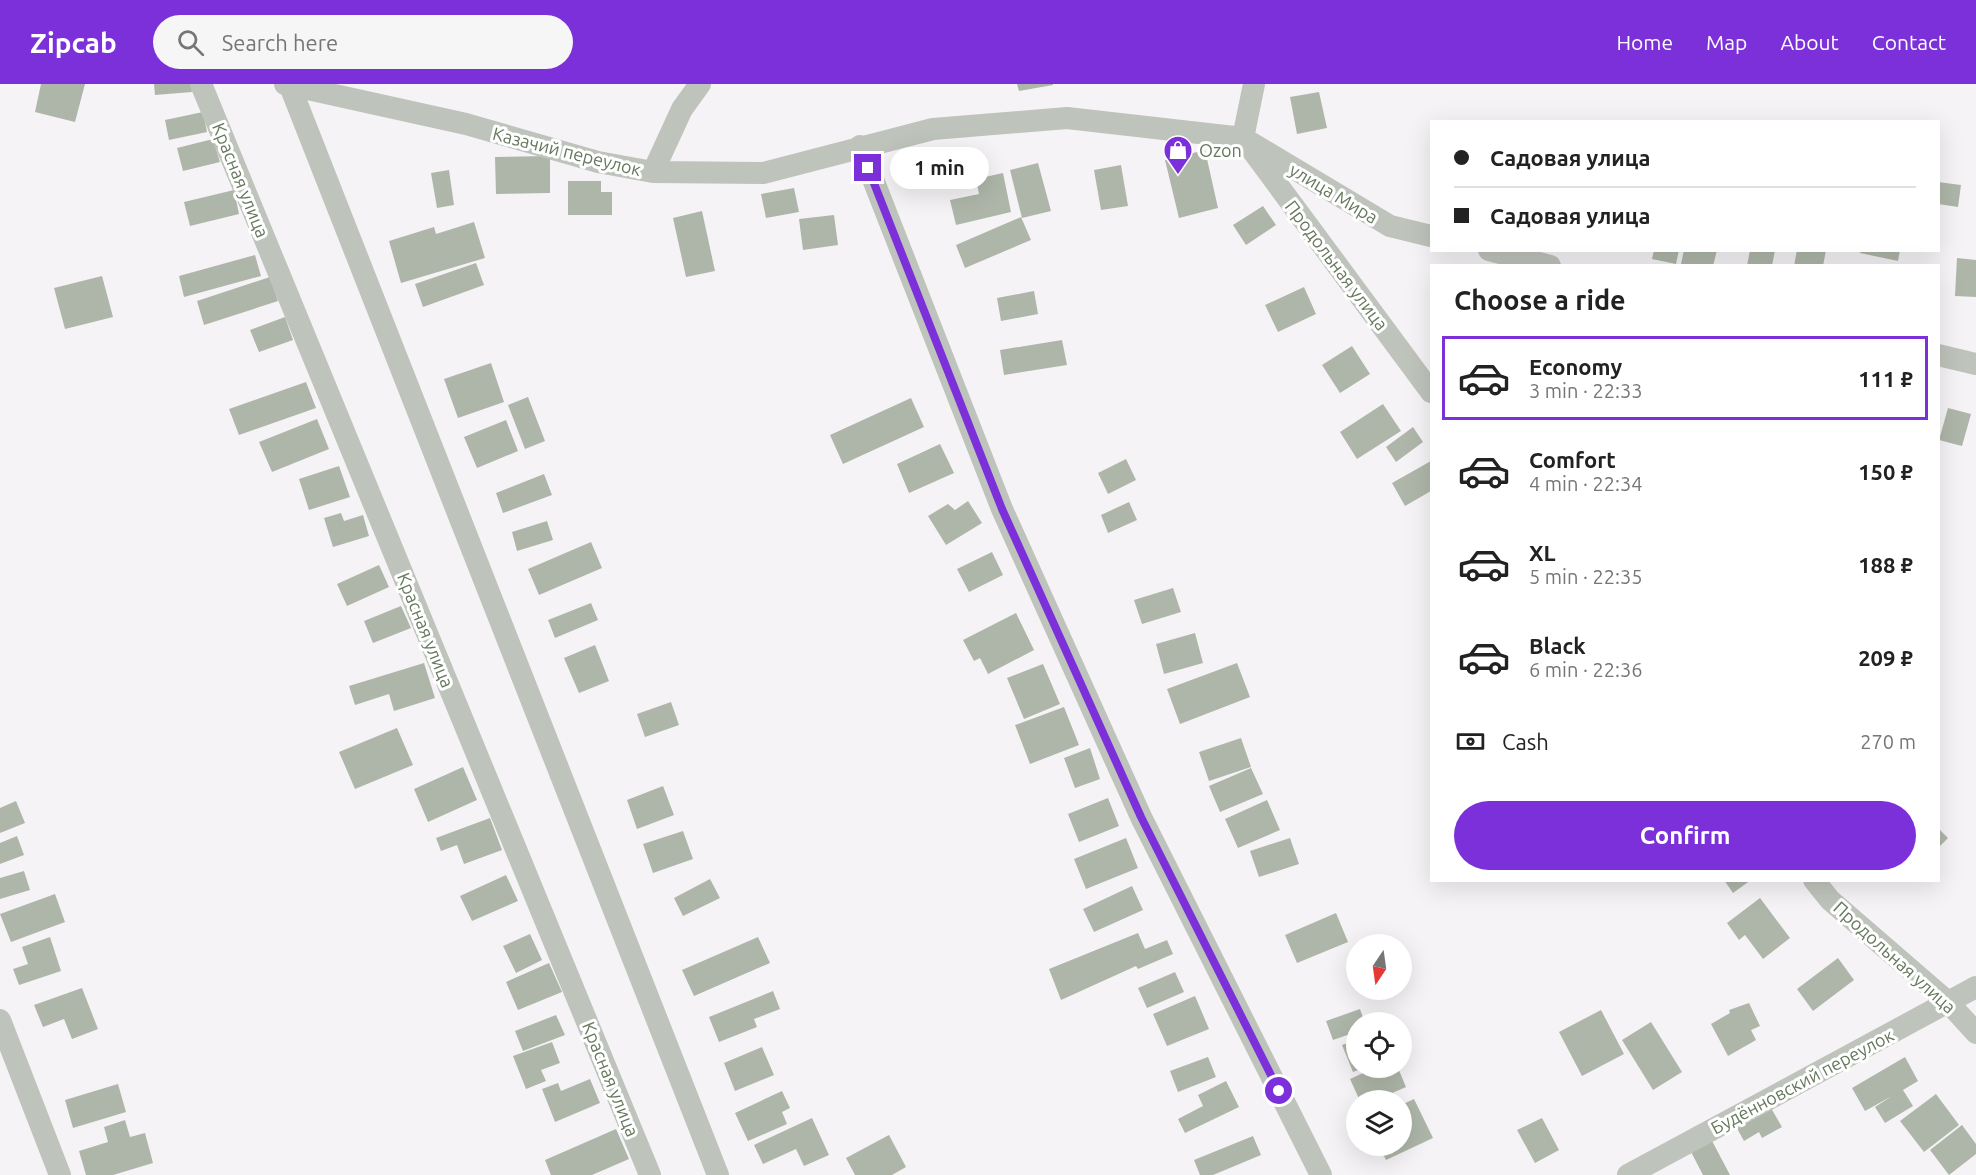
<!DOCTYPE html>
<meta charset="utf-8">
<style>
:root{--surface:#fff;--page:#f6f6f6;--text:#222;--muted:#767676;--line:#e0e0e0;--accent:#7c30da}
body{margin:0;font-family:Ubuntu,sans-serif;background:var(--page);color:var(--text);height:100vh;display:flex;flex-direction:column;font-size:22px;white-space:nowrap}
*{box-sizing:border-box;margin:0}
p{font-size:20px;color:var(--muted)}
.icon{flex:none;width:33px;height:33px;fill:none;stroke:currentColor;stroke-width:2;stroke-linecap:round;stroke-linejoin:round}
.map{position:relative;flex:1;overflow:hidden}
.sheet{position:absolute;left:1430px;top:180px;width:510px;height:618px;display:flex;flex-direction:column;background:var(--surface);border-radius:0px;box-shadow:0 6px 24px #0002}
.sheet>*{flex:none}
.hud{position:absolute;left:1430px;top:36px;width:510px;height:132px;border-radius:0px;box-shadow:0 6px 24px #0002;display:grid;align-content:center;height:132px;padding:0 24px;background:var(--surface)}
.needle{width:39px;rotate:193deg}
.tools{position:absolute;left:1346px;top:850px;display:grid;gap:12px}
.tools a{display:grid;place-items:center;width:66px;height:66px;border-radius:50%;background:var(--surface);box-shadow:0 6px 24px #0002;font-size:30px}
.end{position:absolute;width:27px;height:27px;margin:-14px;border:8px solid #7c30da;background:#fff;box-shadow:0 0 0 3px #fff}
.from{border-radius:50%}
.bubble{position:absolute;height:42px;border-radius:21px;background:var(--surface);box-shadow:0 6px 24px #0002;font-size:20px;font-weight:700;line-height:42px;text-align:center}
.hud b{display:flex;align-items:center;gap:21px;height:57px;font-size:22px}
.hud b+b{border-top:2px solid var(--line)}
.hud i{width:15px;height:15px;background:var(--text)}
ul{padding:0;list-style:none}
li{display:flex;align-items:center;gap:18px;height:84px;margin:0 12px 9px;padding:0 12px;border:3px solid transparent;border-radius:0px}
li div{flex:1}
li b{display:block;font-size:22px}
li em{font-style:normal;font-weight:700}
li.active{border-color:var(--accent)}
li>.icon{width:54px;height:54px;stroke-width:1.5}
h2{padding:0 24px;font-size:27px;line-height:72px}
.pay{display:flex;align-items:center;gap:15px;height:66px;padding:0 24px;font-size:22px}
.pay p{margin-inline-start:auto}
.button{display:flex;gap:12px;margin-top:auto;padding:12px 24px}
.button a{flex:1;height:69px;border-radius:36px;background:var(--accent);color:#fff;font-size:24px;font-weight:700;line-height:69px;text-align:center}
header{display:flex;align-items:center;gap:36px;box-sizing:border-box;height:84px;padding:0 30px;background:var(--accent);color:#fff}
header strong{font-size:28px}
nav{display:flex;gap:33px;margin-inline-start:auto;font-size:21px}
.search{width:420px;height:54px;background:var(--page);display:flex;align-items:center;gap:15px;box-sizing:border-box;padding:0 21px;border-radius:33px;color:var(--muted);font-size:22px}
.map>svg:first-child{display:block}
</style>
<header>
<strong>Zipcab</strong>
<div class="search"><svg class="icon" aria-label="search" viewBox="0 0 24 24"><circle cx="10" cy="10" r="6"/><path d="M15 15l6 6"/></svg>Search here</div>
<nav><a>Home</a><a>Map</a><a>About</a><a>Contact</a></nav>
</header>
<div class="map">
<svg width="1976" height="1091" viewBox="0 0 1976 1091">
<rect width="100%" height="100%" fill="#f6f3f6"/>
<path fill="#aeb6a9" d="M41,0h44l-10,38 -40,-10z
M154,0h37l1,8 -37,3z
M1017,0h36v1l-34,6z
M1319,8l8,36 -30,6 -7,-37z
M203,28l4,20 -38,8 -4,-20z
M213,55l7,23 -37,9 -6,-23z
M1205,66l13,58 -39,10 -14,-58z
M550,72v37l-54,1 -1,-37z
M1038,79l13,48 -29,7 -12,-48z
M1121,81l7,41 -27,4 -7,-40z
M449,86l5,35 -17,3 -6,-35z
M1003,89l8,39 -55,13 -6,-25 29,-6 -3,-15z
M568,97h33v11h11v23h-44z
M1938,98l23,3 -3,22 -20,-3z
M794,104l5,24 -33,6 -5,-24z
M234,106l5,24 -49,12 -6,-24z
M1263,122l13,19 -30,20 -13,-20z
M702,127l13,60 -29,6 -13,-59z
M834,131l4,30 -35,5 -4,-31z
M1021,133l10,23 -66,28 -9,-23z
M474,138l11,36 -84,25 -12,-42 45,-14 2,7z
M1654,166h25l-3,14 -24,-5z
M1684,166h33l-4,16 -32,-2z
M1750,166h25l-3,16h-25z
M1797,166h29l-3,16h-29z
M1861,166h39l-2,11 -38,-8z
M255,171l6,21 -77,21 -5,-21z
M1957,174l19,2v37l-21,-1z
M476,179l8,22 -61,22 -8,-23z
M102,192l11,41 -48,12 -11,-41z
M270,193l8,24 -74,24 -7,-24z
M1304,203l12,27 -38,18 -13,-27z
M1034,207l4,23 -37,7 -4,-23z
M285,233l8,23 -34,12 -9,-22z
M1062,256l5,25 -63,10 -4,-25z
M1352,262l18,28 -30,19 -18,-28z
M491,279l13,39 -46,16 -14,-39z
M306,298l10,26 -77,27 -10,-26z
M528,313l17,44 -20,8 -17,-44z
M911,314l13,29 -81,37 -13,-29z
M1383,320l18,27 -44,28 -17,-27z
M1948,324l23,6 -9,32 -23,-6z
M317,335l12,30 -57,23 -13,-30z
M506,336l12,31 -41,17 -13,-31z
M1413,343l10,15 -27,20 -10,-15z
M940,360l14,29 -45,20 -12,-29z
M1126,375l10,21 -28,14 -10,-21z
M1431,377v30l-26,15 -13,-23z
M339,382l11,31 -41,13 -10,-31z
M544,390l8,21 -49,18 -7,-20z
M968,417l14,22 -36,22 -18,-29 20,-12 7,6z
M1129,418l8,18 -29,13 -7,-18z
M341,429l3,8 19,-6 6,21 -36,11 -9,-29z
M547,437l6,19 -36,11 -5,-19z
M591,458l11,26 -63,27 -11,-26z
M992,468l11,23 -34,17 -12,-23z
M379,481l10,22 -42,19 -10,-22z
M1173,504l8,24 -39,12 -8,-24z
M591,519l7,17 -43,18 -7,-18z
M401,522l10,22 -38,15 -9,-22z
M1016,529l18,37 -46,24 -8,-16 -6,3 -11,-21z
M1195,549l8,30 -39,11 -8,-30z
M595,561l14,36 -30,12 -15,-35z
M424,579l11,35 -41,13 -5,-17 -34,11 -6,-19z
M1237,579l13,34 -70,27 -13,-35z
M1043,580l17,40 -36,15 -17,-41z
M671,618l8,23 -34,12 -8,-23z
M1064,623l15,38 -49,19 -15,-39z
M397,644l16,37 -58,24 -16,-37z
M1241,654l10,29 -42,14 -10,-29z
M1090,664l10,31 -25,9 -11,-30z
M463,683l14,33 -49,22 -14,-33z
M1251,684l12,26 -43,18 -11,-26z
M663,702l11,29 -37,14 -10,-29z
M1108,714l11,28 -40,16 -11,-28z
M1267,716l13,30 -42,18 -13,-29z
M16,717l9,22 -25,10v-25z
M490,734l12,32 -38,14 -7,-19 -16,6 -5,-13z
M1938,744l10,10 -10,10z
M683,747l10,28 -40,14 -10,-29z
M17,752l7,19 -24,9v-21z
M1126,754l12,30 -52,21 -12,-30z
M1290,754l9,26 -40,13 -9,-26z
M24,787l6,19 -30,9v-21z
M506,791l12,26 -46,20 -12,-25z
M710,795l10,19 -37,18 -9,-18z
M1724,796h27l-18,13z
M1132,802l11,24 -49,22 -11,-23z
M55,810l10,28 -54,20 -11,-28z
M1760,814l30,40 -27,21 -18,-24 -6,5 -12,-17z
M1336,829l12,29 -51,21 -12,-28z
M1138,849l7,16 22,-9 6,14 -35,15 -2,-3 -75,34 -12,-31z
M530,850l12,26 -26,13 -13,-27z
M50,853l11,34 -42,14 -6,-16 15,-5 -6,-17z
M758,853l12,26 -76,33 -12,-26z
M1838,874l16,22 -41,31 -16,-22z
M549,879l13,29 -44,18 -12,-28z
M1175,888l9,20 -37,16 -9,-20z
M82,904l16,41 -26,10 -8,-20 -21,8 -9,-22z
M773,907l7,18 -26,10 3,8 -38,15 -10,-25z
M1195,912l14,33 -42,17 -14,-32z
M1749,919l11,23 -9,4 5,10 -28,16 -17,-32 19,-11 -1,-3z
M1360,925l5,14h-9v9l-23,8 -7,-19z
M1601,926l23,44 -42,22 -23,-44z
M556,931l9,20 -42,16 -8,-20z
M1651,938l31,50 -29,18 -31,-50z
M1356,956v28h7l-10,4 -11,-27z
M552,958l8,21 -19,7 5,11 -20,8 -13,-33z
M762,963l12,28 -39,16 -11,-28z
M1208,973l8,20 -38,15 -8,-21z
M1905,973l13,24 -15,9 10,16 -28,17 -10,-16 17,-11 -27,15 -13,-23z
M1374,984h24l8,19 -32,14h-14l-10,-22z
M590,995l10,24 -45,19 -13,-33 16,-6 3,8z
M1226,997l13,26 -54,26 -7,-14 25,-13 -5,-11z
M118,1000l8,28 -53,16 -8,-28z
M782,1007l8,17 -8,4 5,12 -39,17 -13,-28z
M1936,1010l23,31 -35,27 -24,-31z
M1414,1015l19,39 -47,22 -7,-14h22v-41z
M1768,1019l14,24 -20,11 -3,-6 -15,9 -10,-18z
M812,1034l17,37 -25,11 -8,-17 -33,15 -9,-19z
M1542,1034l17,32 -24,13 -18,-33z
M125,1036l5,17 15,-4 8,30 -40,12h-27l-7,-24 29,-9 -4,-15z
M1962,1041l14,19v10l-27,21 -19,-25z
M616,1045l13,30 -37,16h-41l-6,-15z
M889,1051l17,32 -14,8h-37l-9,-17z
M1253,1052l8,19 -48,20h-13l-6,-15z
M1710,1053l20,38h-27l-14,-27z"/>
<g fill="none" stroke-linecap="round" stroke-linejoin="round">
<path stroke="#bec3bb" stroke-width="22" d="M201,0l449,1091
M285,0l181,40 132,38 55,10 110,1 170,-44 134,-11 176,20 147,88 41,10
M290,2l428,1089
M1243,54l11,-54
M860,62l142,363 139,308 180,358
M1249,62l182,246
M653,88l29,-63 18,-25
M1489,166l61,16
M1938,271l38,9
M1814,796l16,20 118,102 28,31
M0,936l60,155
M1628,1091l348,-188"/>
</g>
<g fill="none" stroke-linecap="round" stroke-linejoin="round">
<path stroke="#7c30da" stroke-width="8" d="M868,84l134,341 139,308 138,274"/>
</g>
<defs>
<g id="shop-pin" transform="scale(1.5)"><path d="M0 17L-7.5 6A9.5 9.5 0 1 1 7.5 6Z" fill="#7c30da" stroke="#fff"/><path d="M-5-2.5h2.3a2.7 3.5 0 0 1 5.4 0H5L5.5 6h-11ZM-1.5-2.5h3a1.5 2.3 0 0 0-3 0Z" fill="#fff"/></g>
</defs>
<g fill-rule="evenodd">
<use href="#shop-pin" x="1178" y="66"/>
</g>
<g text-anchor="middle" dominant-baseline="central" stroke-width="6" stroke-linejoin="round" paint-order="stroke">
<g font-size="18" fill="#67785e" stroke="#fff" text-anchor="start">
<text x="1199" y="66">Ozon</text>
</g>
<g font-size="18" fill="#67785e" stroke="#fff">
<text transform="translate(567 67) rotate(14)">Казачий переулок</text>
<text transform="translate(241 96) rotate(68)">Красная улица</text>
<text transform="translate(1334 109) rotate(31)">улица Мира</text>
<text transform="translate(1337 181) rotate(53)">Продольная улица</text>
<text transform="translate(426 546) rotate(68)">Красная улица</text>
<text transform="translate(1895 873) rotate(42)">Продольная улица</text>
<text transform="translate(611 995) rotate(68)">Красная улица</text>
<text transform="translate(1802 997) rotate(-28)">Будённовский переулок</text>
</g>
</g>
</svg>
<div class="tools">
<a><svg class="needle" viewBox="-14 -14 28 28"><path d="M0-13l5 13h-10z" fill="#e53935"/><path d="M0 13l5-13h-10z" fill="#767676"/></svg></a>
<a><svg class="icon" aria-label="locate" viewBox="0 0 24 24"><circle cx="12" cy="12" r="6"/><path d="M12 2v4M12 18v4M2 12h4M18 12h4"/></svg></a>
<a><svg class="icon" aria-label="layers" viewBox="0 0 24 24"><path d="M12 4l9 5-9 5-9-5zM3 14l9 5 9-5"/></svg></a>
</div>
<i class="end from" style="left:1279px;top:1007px"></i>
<i class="end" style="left:868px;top:84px"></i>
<div class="bubble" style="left:890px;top:63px;width:99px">1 min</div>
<div class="hud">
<b><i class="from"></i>Садовая улица</b>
<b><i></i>Садовая улица</b>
</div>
<section class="sheet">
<h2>Choose a ride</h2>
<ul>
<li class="active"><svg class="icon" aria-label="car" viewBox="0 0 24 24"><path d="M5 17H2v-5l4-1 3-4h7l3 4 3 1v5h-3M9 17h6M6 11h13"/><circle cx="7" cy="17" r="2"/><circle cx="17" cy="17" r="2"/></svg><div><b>Economy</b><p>3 min · 22:33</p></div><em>111 ₽</em></li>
<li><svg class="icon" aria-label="car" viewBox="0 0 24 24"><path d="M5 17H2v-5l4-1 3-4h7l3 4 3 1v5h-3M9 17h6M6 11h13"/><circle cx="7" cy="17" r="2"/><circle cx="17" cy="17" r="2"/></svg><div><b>Comfort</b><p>4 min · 22:34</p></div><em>150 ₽</em></li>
<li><svg class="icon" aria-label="car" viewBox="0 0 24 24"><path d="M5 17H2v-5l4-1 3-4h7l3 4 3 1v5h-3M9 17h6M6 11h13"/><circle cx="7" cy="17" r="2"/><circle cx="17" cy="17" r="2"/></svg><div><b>XL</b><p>5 min · 22:35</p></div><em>188 ₽</em></li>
<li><svg class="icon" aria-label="car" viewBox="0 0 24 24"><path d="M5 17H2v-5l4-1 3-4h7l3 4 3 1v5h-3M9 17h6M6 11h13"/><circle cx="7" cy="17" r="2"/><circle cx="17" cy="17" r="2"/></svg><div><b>Black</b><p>6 min · 22:36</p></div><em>209 ₽</em></li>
</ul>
<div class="pay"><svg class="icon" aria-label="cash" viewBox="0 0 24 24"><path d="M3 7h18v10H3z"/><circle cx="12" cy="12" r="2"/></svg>Cash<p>270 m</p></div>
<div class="button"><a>Confirm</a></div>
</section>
</div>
